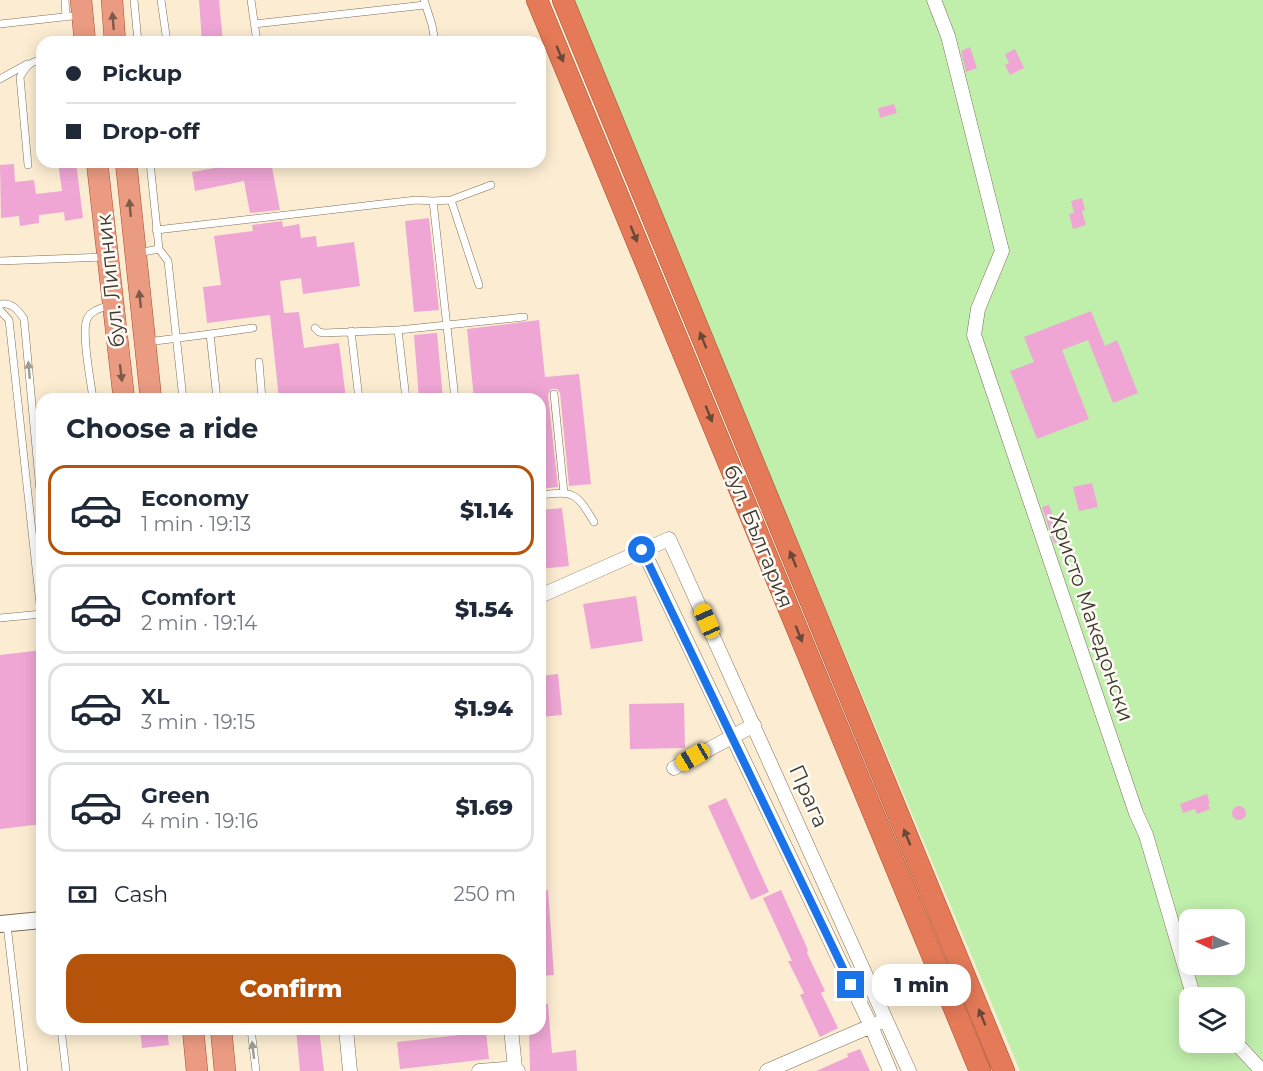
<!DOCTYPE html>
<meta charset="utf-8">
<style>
:root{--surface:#fff;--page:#f6f6f7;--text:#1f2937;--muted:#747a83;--line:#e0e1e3;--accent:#b45309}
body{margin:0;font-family:Montserrat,sans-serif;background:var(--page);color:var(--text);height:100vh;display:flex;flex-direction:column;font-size:22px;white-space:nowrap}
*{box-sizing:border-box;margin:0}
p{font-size:20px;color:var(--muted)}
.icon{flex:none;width:33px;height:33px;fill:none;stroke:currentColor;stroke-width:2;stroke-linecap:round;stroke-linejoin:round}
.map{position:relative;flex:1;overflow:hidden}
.panel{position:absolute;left:36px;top:393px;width:510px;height:642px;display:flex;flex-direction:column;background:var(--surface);border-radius:18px;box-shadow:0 3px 15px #0003}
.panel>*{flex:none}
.top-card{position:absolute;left:36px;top:36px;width:510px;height:132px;border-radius:18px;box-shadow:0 3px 15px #0003;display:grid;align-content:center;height:132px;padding:0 30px;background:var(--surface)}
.needle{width:39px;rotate:274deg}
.tools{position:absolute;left:1179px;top:909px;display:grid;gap:12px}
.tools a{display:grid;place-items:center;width:66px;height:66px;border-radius:12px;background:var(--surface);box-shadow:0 3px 15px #0003;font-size:30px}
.end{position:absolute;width:27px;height:27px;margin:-14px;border:8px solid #1a73e8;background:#fff;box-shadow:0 0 0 3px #fff}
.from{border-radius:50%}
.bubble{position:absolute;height:42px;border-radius:18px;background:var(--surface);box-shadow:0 3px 15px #0003;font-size:20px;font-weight:800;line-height:42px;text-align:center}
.car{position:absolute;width:18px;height:36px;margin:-18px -9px;border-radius:8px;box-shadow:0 0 4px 2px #0007;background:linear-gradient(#f5c518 24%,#345 0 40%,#f5c518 0 76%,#345 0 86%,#f5c518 0)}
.top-card b{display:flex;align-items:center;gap:21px;height:57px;font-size:22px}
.top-card b+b{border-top:2px solid var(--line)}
.top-card i{width:15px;height:15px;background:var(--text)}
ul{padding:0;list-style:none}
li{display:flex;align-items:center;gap:18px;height:90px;margin:0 12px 9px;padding:0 18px;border:3px solid var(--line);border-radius:18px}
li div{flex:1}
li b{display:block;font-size:22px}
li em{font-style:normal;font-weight:800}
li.active{border-color:var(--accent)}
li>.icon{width:54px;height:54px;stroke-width:1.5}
h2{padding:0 30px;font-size:27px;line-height:72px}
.pay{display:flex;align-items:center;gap:15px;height:66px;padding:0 30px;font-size:22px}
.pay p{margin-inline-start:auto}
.action{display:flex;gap:12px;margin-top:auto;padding:12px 30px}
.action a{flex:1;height:69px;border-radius:18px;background:var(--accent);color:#fff;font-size:24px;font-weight:800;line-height:69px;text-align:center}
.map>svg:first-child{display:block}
</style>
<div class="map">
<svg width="1263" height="1071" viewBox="0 0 1263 1071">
<rect width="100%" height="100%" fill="#fcedd2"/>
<path fill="#c0efac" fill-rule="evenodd" d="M570,0h693v1071h-243zM1190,920h44v44h-44zM1190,998h44v44h-44z"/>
<path fill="#efa6d5" d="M199,0h20l4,42h-21z
M970,47l7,21 -11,4 -5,-21z
M1015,49l9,19 -14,7 -5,-10 4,-2 -4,-9z
M894,104l3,9 -17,5 -2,-10z
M58,162h18l7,56 -18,3 -1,-9 -25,3v8l-19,3 -1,-10 -18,2 -1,-53 14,-1 1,18 19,-2 2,14 26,-3z
M271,162l9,48 -30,3 -6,-32 -49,10 -3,-19 51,-9 1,4z
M1082,198l3,12 -3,1 4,14 -13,4 -4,-15 5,-1 -3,-12z
M429,218l10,92 -25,2 -9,-91z
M282,221l1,6 16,-3 2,14 15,-2 1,11 37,-5 6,44 -57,8 -2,-16 -21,3 4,32 15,-1 5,36 35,-5 7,56h-67l-9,-84 -63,8 -4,-36 18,-2 -7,-49 39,-5 -1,-6z
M1091,311l14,35 12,-6 21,53 -25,10 -25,-63 -26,10 27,69 -52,20 -27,-68 24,-9 -10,-25z
M539,320l6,57 34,-3 12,110 -22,2 -9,-93 -3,-4h-6l-3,6 10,92 -18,2v-90h-66l-7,-70z
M437,333l6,66h-24l-5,-64z
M1092,483l6,24 -19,4 -6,-24z
M1049,505l12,36 -7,2 -12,-36z
M562,508l7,58 -29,3v-59z
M636,596l7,45 -52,8 -8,-45z
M42,650v174l-42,5v-174z
M558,674l4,41 -22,2v-41z
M684,703l1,45 -55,1 -1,-45z
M1207,794l3,9 -2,1 2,5 -13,5 -2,-5 -12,4 -3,-9z
M726,798l43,94 -18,8 -43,-94z
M1232 813a7 7 0 1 1 14 0a7 7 0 1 1-14 0Z
M540,890h8l6,85 -14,1z
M781,890l27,60 -1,3 18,38 -4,2 17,35 -18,9 -20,-42 4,-2 -16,-32h4l-29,-63z
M540,1004h8l4,49 24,-3 1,21h-47l-1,-42h11z
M140,1029h27l2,16 -27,3z
M296,1029h23l5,42h-24z
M486,1032l3,27 -89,10 -3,-27z
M860,1049l10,22h-54l32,-14 -1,-3z"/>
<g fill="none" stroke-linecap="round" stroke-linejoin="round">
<g stroke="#7d6f57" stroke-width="8">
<path id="service" d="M65,0l1,17
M134,0l4,42
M161,0l6,42
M251,0l6,42
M424,0l8,25 3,17
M0,24l81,-9
M254,24l171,-19
M0,79l27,-15
M150,162l9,87 9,12 15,138
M28,165l-8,-88c6,-10 10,-16 22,-17
M451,200l28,85
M433,201l18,-1 40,-15
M156,230l260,-30 17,1 22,198
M138,253l21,-4
M0,261l105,-4
M0,304c12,-2 18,6 24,15l18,193
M0,310l9,10 32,294
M315,328l4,4 5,1 74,-3 126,-13
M398,330l8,69
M351,331l8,68
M147,342l63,-8
M259,362l3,37
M554,394l10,99
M93,399c-2,-17 -12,-66 -6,-80 4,-9 15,-11 23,-14
M217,399l-7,-65 43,-6
M540,495c34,-4 36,-3 54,27
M0,618l42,-4
M7,925l17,146
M61,1029l5,42
M251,1029l5,42"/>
</g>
<g stroke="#7d6f57" stroke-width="15">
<path id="minor" d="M934,0l14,36 54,215 -24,58 -4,26 162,478 10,22 48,163
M643,550l228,476 19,45
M540,596l129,-57 240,532
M674,768l80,-43
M346,1029l4,42
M511,1029l4,39 3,3
M1234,1041l28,30
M479,1071l36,-3
M767,1071l111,-48"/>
</g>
<g stroke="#7d6f57" stroke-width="18">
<path id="tertiary" d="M0,924l42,-4"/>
</g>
<g stroke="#a64d2f" stroke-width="22">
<path id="primary" d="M81,0l4,42
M112,0l3,42
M97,162l27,237
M126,162l25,237
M193,1029l4,42
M221,1029l4,42"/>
</g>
<g stroke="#a64d2f" stroke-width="22">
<path id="trunk" d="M537,0l443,1071
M563,0l441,1071"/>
</g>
<use href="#service" stroke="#fff" stroke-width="7"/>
<use href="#minor" stroke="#fff" stroke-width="14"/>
<use href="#tertiary" stroke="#fff" stroke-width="16"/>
<use href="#primary" stroke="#eb9b82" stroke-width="21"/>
<use href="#trunk" stroke="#e47a58" stroke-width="21"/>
</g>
<defs><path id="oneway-solid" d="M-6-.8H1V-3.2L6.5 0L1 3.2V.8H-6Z" transform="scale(1.5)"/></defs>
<g fill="#7b5b4b">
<use href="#oneway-solid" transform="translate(113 21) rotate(-95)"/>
<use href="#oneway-solid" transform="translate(130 208) rotate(-95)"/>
<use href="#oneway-solid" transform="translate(140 299) rotate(-96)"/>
<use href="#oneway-solid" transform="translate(121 373) rotate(83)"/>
</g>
<g fill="#684938">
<use href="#oneway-solid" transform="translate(560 54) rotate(67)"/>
<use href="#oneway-solid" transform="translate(634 234) rotate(68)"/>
<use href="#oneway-solid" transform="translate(703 340) rotate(-112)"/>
<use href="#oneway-solid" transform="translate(709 414) rotate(68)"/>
<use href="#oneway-solid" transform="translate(793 559) rotate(-112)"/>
<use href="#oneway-solid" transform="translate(799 634) rotate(68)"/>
<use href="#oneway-solid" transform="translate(907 837) rotate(-112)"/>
<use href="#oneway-solid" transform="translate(982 1017) rotate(-112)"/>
</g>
<g fill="#9f9c96">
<use href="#oneway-solid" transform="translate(29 370) rotate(-95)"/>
<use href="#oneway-solid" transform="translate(253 1050) rotate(-97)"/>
</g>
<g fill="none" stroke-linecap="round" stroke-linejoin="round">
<path stroke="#1a73e8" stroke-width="8" d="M642,550l209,435"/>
</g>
<g text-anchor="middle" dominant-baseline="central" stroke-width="5" stroke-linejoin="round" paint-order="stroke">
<g font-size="21" fill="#3f392e" stroke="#fefbf6">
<text transform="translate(110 281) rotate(-96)">бул. Липник</text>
<text transform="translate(759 536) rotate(68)">бул. България</text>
<text transform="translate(1092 617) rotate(71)">Христо Македонски</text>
<text transform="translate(809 796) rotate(66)">Прага</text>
</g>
</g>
</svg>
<div class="tools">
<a><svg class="needle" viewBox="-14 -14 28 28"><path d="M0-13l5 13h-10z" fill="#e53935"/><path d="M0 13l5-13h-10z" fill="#747a83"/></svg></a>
<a><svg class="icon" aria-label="layers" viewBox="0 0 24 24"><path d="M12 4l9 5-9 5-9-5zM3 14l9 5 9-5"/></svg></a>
</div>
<i class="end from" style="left:642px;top:550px"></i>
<i class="end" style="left:851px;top:985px"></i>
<div class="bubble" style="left:872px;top:964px;width:99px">1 min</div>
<i class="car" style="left:707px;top:621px;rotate:336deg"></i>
<i class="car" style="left:693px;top:757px;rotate:240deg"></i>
<div class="top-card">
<b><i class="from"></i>Pickup</b>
<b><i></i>Drop-off</b>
</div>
<section class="panel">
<h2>Choose a ride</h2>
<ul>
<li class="active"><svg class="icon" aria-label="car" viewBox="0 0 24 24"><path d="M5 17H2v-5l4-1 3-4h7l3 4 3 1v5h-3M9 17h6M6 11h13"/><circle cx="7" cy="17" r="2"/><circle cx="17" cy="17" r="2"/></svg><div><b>Economy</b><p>1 min · 19:13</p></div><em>$1.14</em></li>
<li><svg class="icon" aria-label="car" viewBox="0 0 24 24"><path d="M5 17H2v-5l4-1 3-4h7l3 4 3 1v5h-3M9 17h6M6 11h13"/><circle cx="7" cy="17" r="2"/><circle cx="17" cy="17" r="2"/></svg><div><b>Comfort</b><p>2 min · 19:14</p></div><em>$1.54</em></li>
<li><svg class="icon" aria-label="car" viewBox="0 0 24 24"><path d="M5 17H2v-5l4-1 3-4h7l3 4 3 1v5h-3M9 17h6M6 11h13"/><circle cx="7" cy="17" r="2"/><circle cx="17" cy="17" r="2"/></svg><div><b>XL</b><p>3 min · 19:15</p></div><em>$1.94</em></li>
<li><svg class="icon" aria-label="car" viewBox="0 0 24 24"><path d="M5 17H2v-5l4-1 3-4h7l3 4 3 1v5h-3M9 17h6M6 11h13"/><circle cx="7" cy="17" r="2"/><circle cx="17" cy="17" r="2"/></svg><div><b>Green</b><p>4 min · 19:16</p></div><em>$1.69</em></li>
</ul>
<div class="pay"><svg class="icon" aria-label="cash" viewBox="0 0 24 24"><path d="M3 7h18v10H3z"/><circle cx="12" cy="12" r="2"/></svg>Cash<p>250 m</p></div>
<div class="action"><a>Confirm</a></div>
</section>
</div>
